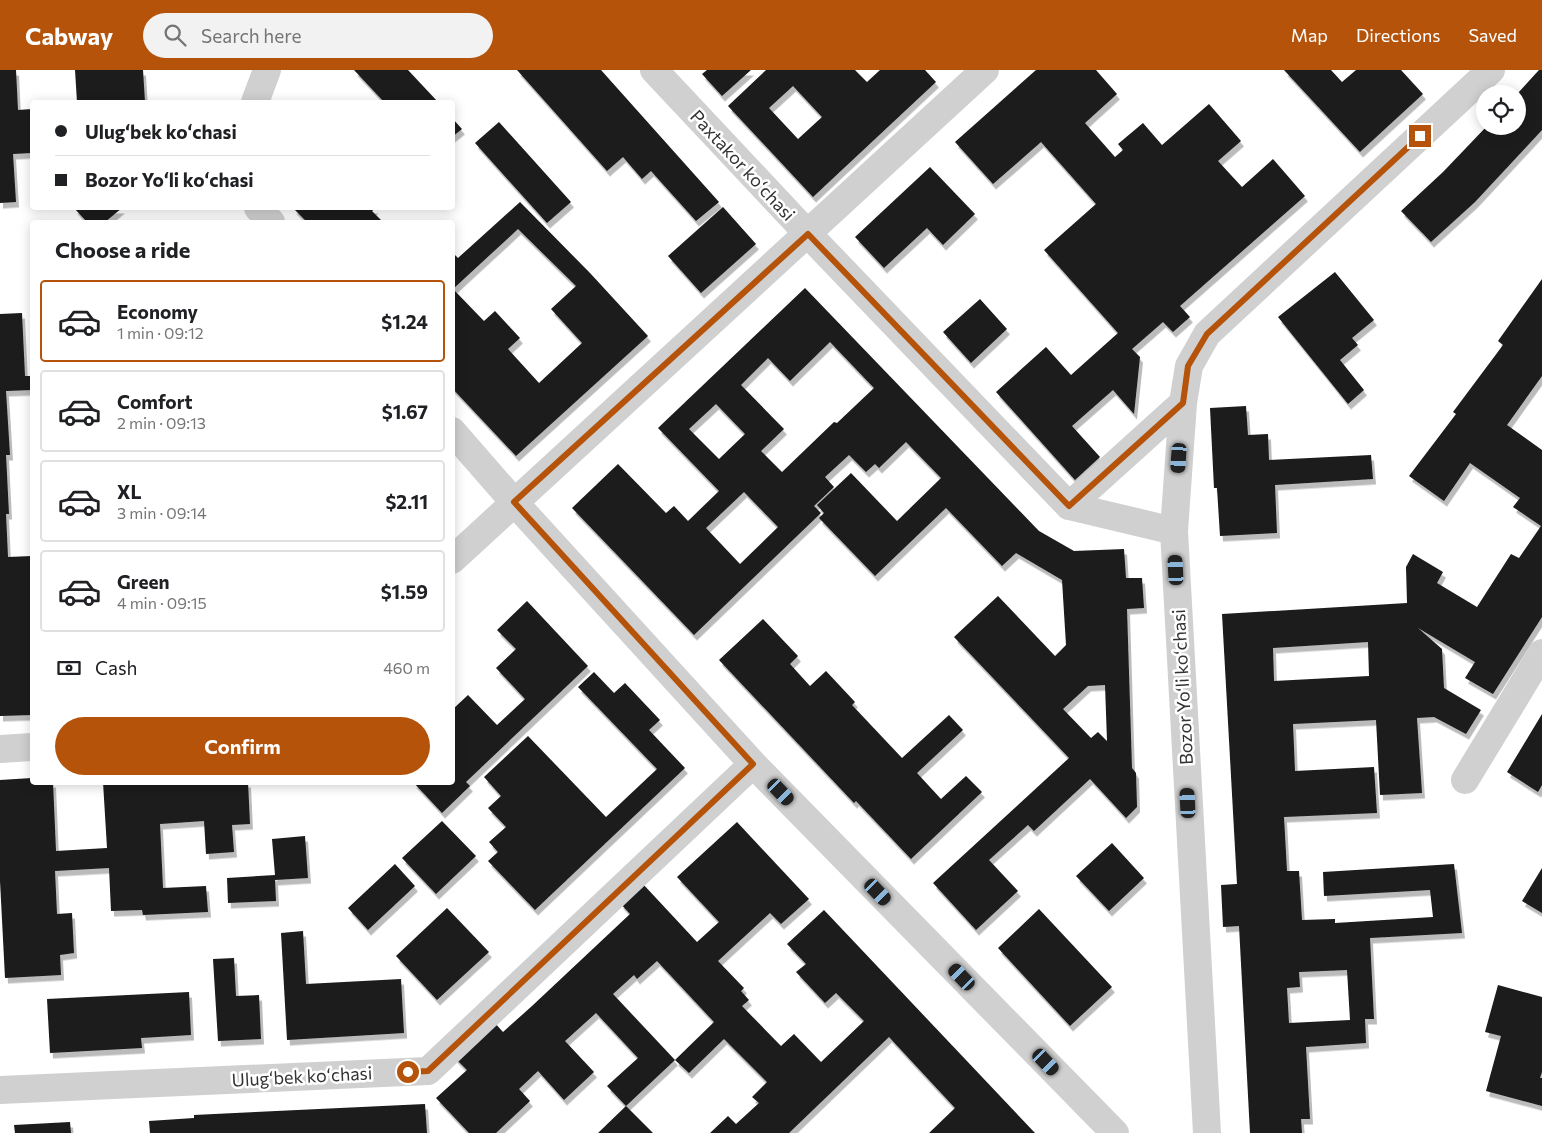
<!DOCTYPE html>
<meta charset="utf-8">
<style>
:root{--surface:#fff;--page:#f2f2f2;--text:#202124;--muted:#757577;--line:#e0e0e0;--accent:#b45309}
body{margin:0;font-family:Commissioner,sans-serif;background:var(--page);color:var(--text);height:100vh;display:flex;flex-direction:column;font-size:19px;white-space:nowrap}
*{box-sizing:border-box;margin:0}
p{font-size:16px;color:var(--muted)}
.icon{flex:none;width:28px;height:28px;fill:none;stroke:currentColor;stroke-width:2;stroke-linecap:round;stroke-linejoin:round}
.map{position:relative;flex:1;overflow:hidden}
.drawer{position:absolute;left:30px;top:150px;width:425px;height:565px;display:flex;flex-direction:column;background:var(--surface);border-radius:5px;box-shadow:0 2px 12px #0003}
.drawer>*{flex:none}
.top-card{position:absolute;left:30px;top:30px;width:425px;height:110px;border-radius:5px;box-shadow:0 2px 12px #0003;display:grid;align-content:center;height:110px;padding:0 25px;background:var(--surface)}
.tools{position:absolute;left:1476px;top:15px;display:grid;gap:10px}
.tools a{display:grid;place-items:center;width:50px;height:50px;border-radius:50%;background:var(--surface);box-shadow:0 2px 12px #0003;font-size:25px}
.end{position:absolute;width:22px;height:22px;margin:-11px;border:6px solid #b45309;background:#fff;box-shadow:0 0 0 2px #fff}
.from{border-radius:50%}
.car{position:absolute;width:15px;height:30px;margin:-15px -8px;border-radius:6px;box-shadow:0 0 4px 1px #0007;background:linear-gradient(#222 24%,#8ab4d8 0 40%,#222 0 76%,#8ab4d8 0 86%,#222 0)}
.top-card b{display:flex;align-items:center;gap:18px;height:48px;font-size:19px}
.top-card b+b{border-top:1px solid var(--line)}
.top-card i{width:12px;height:12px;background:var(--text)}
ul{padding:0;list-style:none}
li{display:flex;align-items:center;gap:15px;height:82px;margin:0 10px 8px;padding:0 15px;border:2px solid var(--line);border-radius:5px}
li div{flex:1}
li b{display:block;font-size:19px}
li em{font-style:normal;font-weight:700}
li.current{border-color:var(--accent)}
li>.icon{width:45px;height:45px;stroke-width:1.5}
h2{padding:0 25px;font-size:22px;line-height:60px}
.pay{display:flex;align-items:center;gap:12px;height:55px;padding:0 25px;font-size:19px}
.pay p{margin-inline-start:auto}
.primary-button{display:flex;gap:10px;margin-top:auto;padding:10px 25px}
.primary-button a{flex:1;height:58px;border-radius:30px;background:var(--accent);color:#fff;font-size:20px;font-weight:700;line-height:58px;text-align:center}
header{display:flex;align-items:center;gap:30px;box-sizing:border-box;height:70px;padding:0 25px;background:var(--accent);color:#fff}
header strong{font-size:24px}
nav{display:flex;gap:28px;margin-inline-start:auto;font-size:18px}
.search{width:350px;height:45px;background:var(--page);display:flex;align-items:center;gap:12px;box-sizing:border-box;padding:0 18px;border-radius:28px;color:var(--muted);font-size:19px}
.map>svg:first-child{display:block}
</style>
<header>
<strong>Cabway</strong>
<div class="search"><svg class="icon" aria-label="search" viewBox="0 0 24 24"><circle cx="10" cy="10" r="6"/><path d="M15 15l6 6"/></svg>Search here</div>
<nav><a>Map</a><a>Directions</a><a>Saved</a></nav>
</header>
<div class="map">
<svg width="1542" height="1063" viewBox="0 0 1542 1063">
<defs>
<filter id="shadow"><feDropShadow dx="3" dy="5.5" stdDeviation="0" flood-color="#0004"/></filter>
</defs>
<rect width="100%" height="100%" fill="#fff"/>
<path fill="#1a1a1a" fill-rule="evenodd" filter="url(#shadow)" d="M0,0h16l2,40 14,-1v37h-1v7l-18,1 3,48 -16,1z
M75,0h68l2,32h-68z
M354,0h54l30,32h-54z
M517,0h84l118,132 -23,19 -45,-50 -9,8 -19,-22 -16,14z
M707,0h44l-29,26 -20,-22z
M766,0h89l12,12 13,-12h45l11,12 -123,115 -85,-91zM793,16l29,31 -24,22 -29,-31z
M1036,0h60l21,24 -32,29 30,34 8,-7 -5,-6 25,-21 19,22 47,-41 32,37 -23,20 24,26 31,-28 32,37 -125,110 10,11 -17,15 -10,-10 -31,27 8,8 -6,57 -21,-24 -41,36 28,31 -25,23 -79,-88 50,-45 25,28 47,-42 -74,-83 52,-46 -55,-62 -48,42 -38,-42z
M1284,0h47l11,12 14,-12h45l22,24 -63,58z
M1539,0h3v60l-67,72 -44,40 -30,-31 42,-39 44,-46h31v-33z
M452,48l10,11 -10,8z
M499,52l72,80 -24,21 -72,-80z
M930,97l45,47 -32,31 -16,-17 -43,40 -29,-31z
M520,132l70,71 58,63 -132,120 -64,-68v-136l6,6zM518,159l58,57 -25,23 31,34 -43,40 -31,-34 12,-11 -25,-27 -11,10 -31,-32z
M723,137l33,37 -55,49 -33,-37z
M74,138h48l-17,14h-18z
M293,138h83l-4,3 11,11h-76z
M1335,202l39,48 -22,18 6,7 -18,15 24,30 -16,14 -70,-87z
M1542,209v97l-35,49 35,25v167l-49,77 -28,-16 10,-16 -57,-34 24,21 2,39 37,22 -15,24 -32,-17 -17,1 5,75 -42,2 -4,-75 -83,4 2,47 79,-4 3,46 -93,4 3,54h12l3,49 33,-1v4l98,-6 -3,-27 -106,6 -1,-24 131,-8 8,69 -92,5 4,81h-9l1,24 -60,4 4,72h-9l1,14h-52l-11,-207 -16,1 -2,-42 16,-1 -15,-270 185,-11 -1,-36 7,-13 30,18 -6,11 40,24 34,-53 8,4 22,-32 -28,-19 7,-9 -50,-35 -26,38 -35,-25 47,-62 -3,-2 50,-67 -5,-4zM1368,572l1,34 -95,5 -1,-33zM1347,900l3,50 -61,3 -2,-35 13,-1 -1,-15z
M805,218l234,243 35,20 50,-2 2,29h16l2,30 -17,1 5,159 4,5 1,34 -11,11 -36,-39 -56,52 -6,-6 -39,35 29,31 -42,39 -43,-47 136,-125 -115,-121 44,-41 57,60 11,-11 -4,-65 -46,-27 -14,13 -56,-58 -71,68 -56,-58 5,-5 -7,-8 34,-32 46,48 44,-43 -35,-36 -27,26 -4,-4 -9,8 -17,-17 -24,22 9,10 -20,19 7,7 -127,122 -122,-127 46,-44 48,49 8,-7 14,15 31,-30 -61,-63zM830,272l44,46 -37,35 -3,-1 -52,50 -21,-21 23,-22 -43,-44 27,-27 22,23zM716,334l29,30 -26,25 -30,-30zM744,422l34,35 -38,37 -34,-36zM1105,615l2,56 -9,-9 -7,6 -28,-29 25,-23z
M980,229l27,30 -36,34 -28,-31z
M22,243l3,63h7v14l-26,1 4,64h-4l3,59h-3l2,43 24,-1v159l-32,1v-402z
M1246,336l2,29 20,-1 1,26 102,-5 2,24 -98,6 2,48 -57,3 -3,-48h-3l-4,-80z
M527,531l61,65 -122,116 4,4 -28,27 -29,-31h39v-72l16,-15 29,30 28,-26 -29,-31 20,-19 -19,-19z
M763,549l35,37 -8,8 20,22 16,-15 29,31 -3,3 50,53 47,-43 14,15 -46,43 24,26 25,-23 16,16 -71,67 -55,-58 -2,2 -135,-143z
M594,602l20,21 11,-10 35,37 -11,10 36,38 -150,142 -47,-49 10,-9 -9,-10 17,-15 -18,-19 13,-12 -17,-19 44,-41 78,81 51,-48 -79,-82z
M1542,644v71l-4,7 -31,-20z
M32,708v4h21l3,69 51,-3 -4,-66h145l2,42 -18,1 2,27 -28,2 -2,-33 -44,3 3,64 43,-2 2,26 -65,3 -1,-5 -31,1 -2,-43 -54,3 2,43 15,-1 2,40 -14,2 1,20 -56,3 -5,-97v-101z
M442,751l34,35 -40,38 -34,-36z
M737,752l72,77 -28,25 -11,-11 -52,48 26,27 -3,3 8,9 -7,6 39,40 13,-12 27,28 43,-41 -28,-28 -11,10 -29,-31 10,-8 -19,-20 37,-34 211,223h-106l26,-25 -66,-71 -100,96h-79l18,-17 8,8 23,-21 -7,-6 15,-15 -43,-43 -35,34 -14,-13 -49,46 -19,-20 31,-28 -42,-45 -31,28 29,31 -30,28 -26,-29 -19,18 11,12 -34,32h-27l-33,-35 31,-28 -13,-13 39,-36 10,11 29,-26 98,-92 -10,-11 22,-20 55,59 22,-20 -42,-45zM657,891l57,61 -39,38 -62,-66 21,-19 3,4z
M305,766l3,42 -33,2 1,21 -48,2 -1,-25 48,-3 -3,-36z
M1112,773l32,35 -35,33 -33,-35z
M395,794l20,22 -47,44 -20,-22z
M1542,798v45l-20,-12z
M447,838l42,44 -52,48 -41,-44z
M1039,839l73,78 -42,39 -72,-78z
M303,861l3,53 95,-5 3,54 -117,7 -6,-107z
M234,888l2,38 23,-1 2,44 -43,2 -5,-82z
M1498,915l44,12v75l-2,6h2v28l-56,-15 15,-55 -16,-4z
M189,922l2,43 -50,3 1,10 -92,5 -3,-54z
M425,1034l2,29h-277l-1,-12 45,-3v-3z
M626,1036l27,27h-55z
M70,1052l1,11h-56l-1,-8z"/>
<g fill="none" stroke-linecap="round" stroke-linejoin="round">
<path stroke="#d0d0d0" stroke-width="28" d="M654,0l154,164 261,272 105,25
M255,32l12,-32
M258,138l13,14
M452,361l62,71 239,262 362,369
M1069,436l114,-103
M452,490l533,-490
M0,679l32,-2
M1465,710l77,-127
M0,1020l428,-19 325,-307
M1207,1063l-33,-602 9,-128 6,-37 18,-32 284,-264"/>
</g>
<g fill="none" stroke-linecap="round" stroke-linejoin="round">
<path stroke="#b45309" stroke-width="6" d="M408,1002l20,-1 325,-307 -239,-262 294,-268 261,272 114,-103 5,-37 19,-32 213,-198"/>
</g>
<g text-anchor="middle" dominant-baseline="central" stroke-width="5" stroke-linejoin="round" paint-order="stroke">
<g font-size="18" fill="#333" stroke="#fff">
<text transform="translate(743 95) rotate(47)">Paxtakor koʻchasi</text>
<text transform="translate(1182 617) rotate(-93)">Bozor Yoʻli koʻchasi</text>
<text transform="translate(302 1006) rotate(-3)">Ulugʻbek koʻchasi</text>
</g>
</g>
</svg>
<div class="tools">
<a><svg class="icon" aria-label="locate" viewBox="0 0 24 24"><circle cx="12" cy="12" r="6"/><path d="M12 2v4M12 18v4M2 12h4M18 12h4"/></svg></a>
</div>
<i class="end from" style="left:408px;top:1002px"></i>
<i class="end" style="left:1420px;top:66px"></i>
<i class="car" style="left:1179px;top:388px;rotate:184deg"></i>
<i class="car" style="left:1176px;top:500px;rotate:357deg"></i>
<i class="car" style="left:781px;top:722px;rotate:136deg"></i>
<i class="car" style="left:1188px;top:733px;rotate:357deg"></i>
<i class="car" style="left:878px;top:822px;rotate:136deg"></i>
<i class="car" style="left:962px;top:907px;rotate:316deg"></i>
<i class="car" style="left:1046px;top:992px;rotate:136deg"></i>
<div class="top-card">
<b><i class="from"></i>Ulugʻbek koʻchasi</b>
<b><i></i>Bozor Yoʻli koʻchasi</b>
</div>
<section class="drawer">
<h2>Choose a ride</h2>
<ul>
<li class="current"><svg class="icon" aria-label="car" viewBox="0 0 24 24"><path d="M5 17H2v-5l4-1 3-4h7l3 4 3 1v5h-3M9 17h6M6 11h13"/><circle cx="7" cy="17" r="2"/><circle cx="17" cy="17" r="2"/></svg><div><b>Economy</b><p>1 min · 09:12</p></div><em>$1.24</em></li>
<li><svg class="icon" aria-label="car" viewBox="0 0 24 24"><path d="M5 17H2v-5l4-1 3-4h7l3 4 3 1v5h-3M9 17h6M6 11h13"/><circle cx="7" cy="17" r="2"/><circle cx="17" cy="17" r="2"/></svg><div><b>Comfort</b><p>2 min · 09:13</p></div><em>$1.67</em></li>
<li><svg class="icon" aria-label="car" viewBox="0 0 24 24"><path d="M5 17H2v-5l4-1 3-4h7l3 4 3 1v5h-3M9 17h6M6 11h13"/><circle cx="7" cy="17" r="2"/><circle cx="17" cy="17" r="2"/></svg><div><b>XL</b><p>3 min · 09:14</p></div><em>$2.11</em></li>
<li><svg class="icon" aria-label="car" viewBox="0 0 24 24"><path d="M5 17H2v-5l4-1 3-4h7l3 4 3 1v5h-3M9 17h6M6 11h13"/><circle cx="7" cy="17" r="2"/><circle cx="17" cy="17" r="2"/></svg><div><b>Green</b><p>4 min · 09:15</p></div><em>$1.59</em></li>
</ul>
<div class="pay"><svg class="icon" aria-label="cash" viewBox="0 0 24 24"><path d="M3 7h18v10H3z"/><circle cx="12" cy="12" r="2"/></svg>Cash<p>460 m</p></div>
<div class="primary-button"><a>Confirm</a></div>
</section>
</div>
